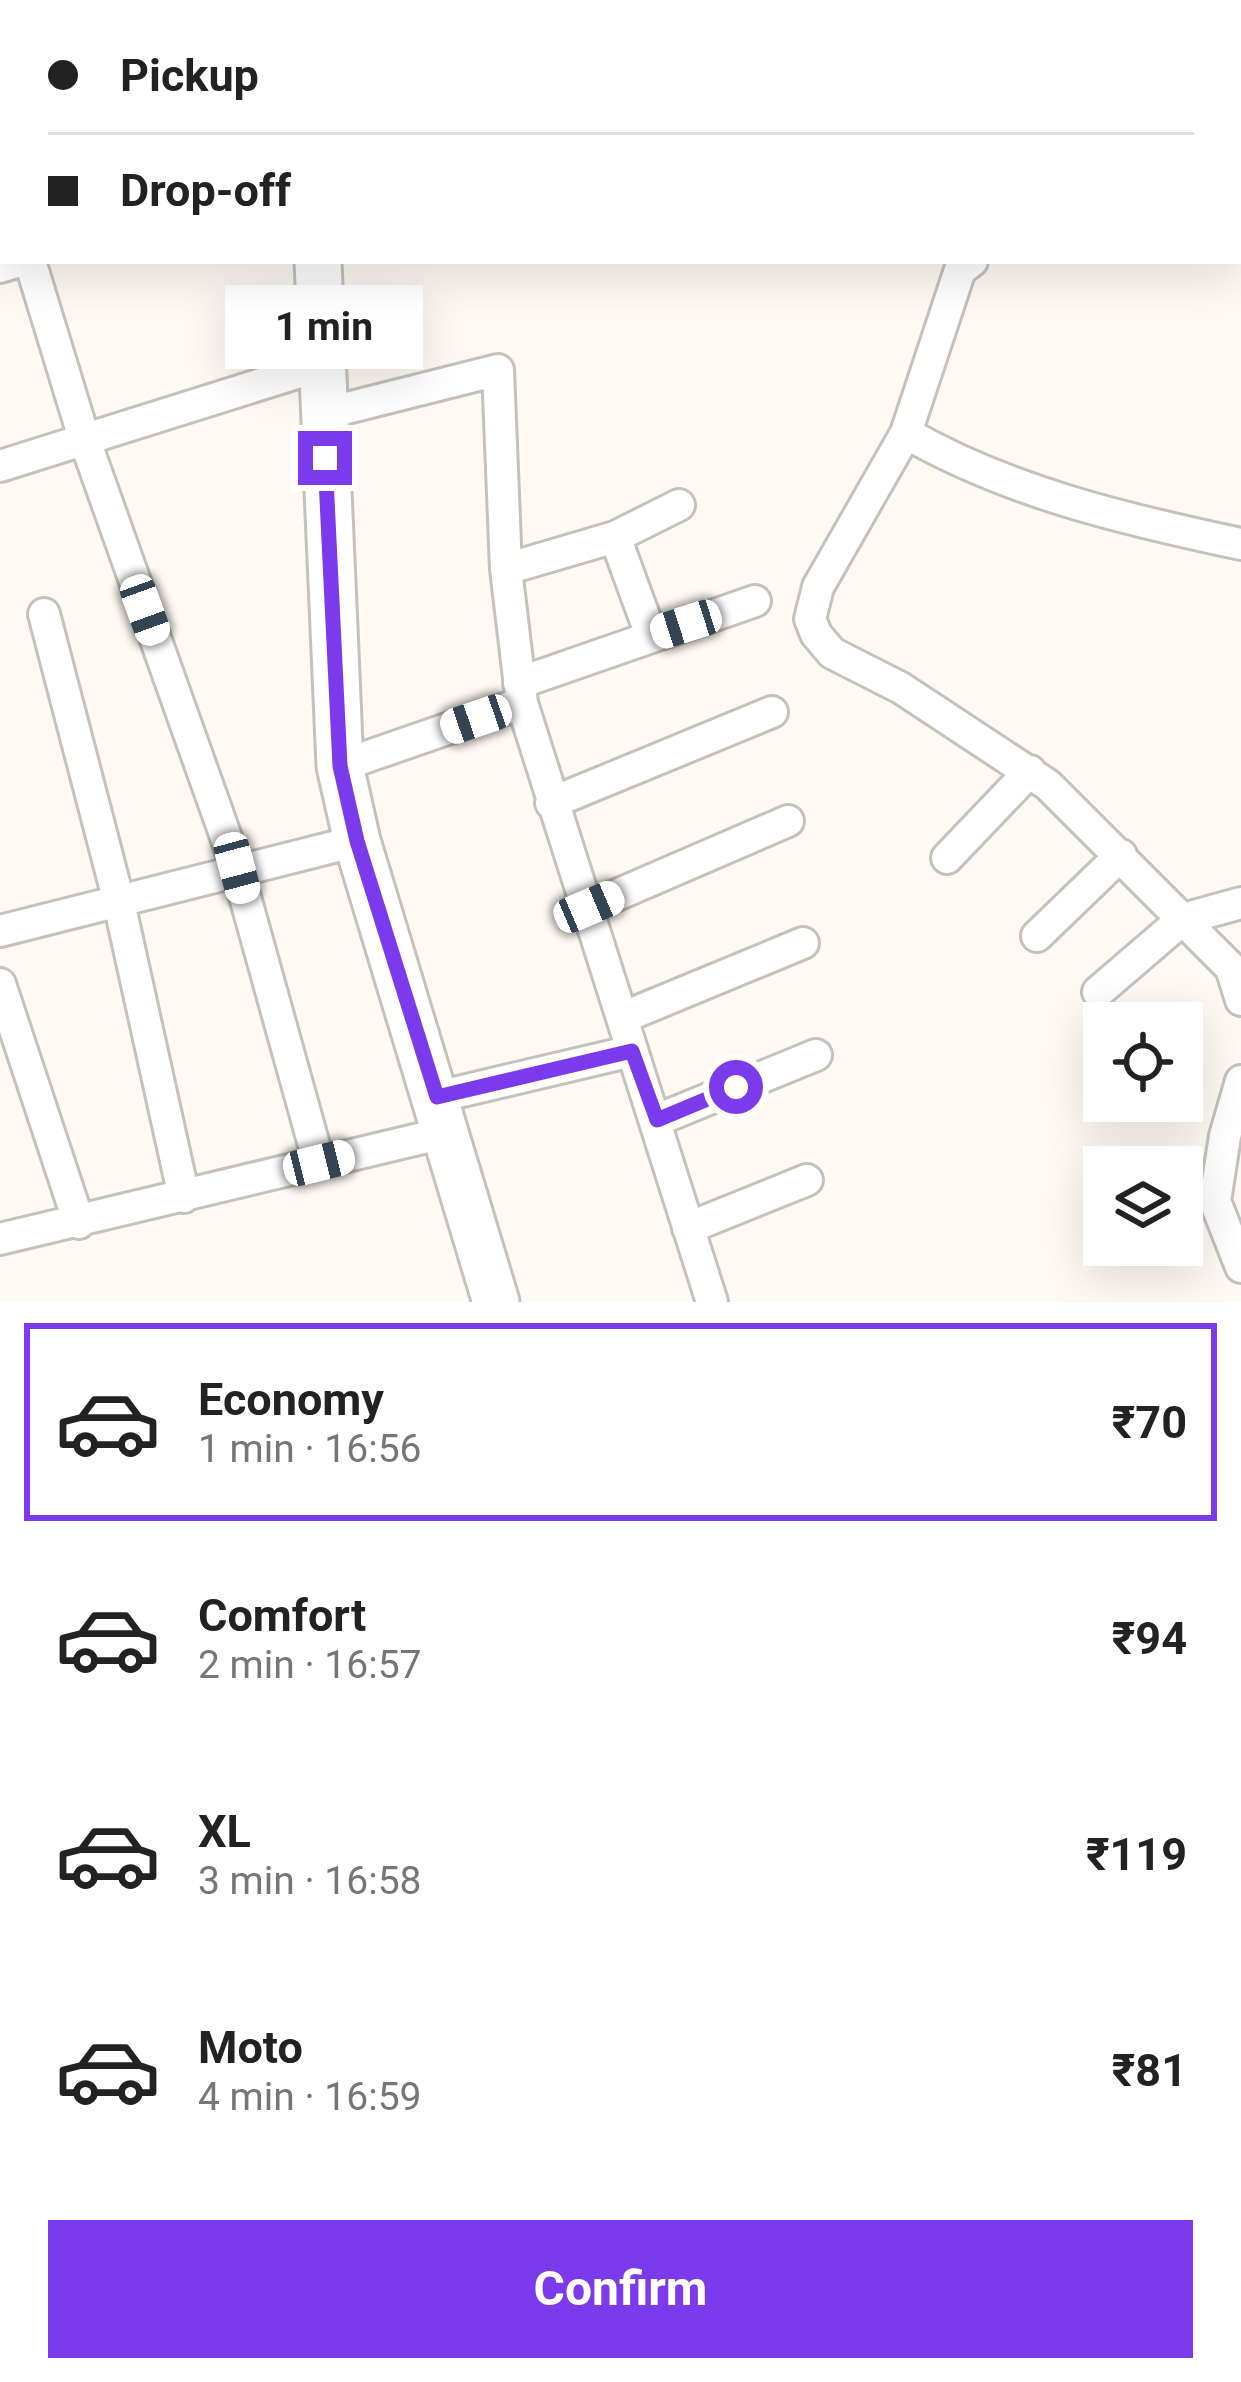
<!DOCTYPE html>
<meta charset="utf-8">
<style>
:root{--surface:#fff;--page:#f2f2f2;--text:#222;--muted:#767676;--line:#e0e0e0;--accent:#7c3aed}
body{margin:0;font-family:Roboto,sans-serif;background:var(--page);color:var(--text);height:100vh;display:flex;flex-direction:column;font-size:45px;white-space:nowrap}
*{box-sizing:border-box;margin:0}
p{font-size:39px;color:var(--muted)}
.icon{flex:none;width:66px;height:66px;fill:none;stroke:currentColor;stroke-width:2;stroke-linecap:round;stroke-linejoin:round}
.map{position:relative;height:1302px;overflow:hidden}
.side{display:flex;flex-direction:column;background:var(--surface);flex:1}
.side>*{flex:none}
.hud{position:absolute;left:0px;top:0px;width:1242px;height:264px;box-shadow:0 12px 48px #0002;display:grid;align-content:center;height:264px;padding:0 48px;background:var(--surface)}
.fabs{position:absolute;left:1083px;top:1002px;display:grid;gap:24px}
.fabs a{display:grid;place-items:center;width:120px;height:120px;border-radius:0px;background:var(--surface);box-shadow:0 12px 48px #0002;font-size:60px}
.end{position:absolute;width:54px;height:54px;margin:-27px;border:15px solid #7c3aed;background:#fff;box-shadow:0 0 0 6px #fff}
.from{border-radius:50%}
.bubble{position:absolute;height:84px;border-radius:0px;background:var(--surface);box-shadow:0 12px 48px #0002;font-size:39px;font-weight:700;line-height:84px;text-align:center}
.car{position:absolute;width:36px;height:72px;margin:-36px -18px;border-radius:15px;box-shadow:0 0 9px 3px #0007;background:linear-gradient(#fff 24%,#345 0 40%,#fff 0 76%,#345 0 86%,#fff 0)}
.hud b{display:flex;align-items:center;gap:42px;height:114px;font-size:45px}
.hud b+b{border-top:3px solid var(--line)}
.hud i{width:30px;height:30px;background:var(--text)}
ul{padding:21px 0 0;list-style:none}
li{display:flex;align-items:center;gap:36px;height:198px;margin:0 24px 18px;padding:0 24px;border:6px solid transparent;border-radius:0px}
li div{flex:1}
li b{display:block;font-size:45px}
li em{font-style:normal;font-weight:700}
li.selected{border-color:var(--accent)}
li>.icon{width:108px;height:108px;stroke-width:1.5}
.cta{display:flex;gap:24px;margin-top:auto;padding:24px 48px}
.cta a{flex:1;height:138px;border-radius:0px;background:var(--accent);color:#fff;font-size:48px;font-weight:700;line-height:138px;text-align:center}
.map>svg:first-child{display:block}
</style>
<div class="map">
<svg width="1241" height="1302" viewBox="0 0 1241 1302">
<rect width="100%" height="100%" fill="#fef9f2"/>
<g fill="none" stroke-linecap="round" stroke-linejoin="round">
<g stroke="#c5c2bb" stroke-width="36">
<path id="street" d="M194,3l19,-3
M427,3l4,-3
M0,37l3,-1
M1239,145l2,-1
M0,172l3,9
M30,261l54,177 153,430 82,295
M972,261l-12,9 -54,163c102,59 221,87 335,111
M0,267l20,-6
M323,414l175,-44 8,199 16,134 190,599
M906,433l-88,154 -8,32 6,15 16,19 69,35 147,97 183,183 10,32
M0,466l322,-101
M615,537l36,98
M506,569l109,-32 64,-32
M44,614l74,284 66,299
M519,683l236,-82
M340,766l182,-63
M551,803l221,-91
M947,858l83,-87
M589,907l199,-86
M0,931l357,-90
M1037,936l84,-81
M0,984l79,239
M1098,992l85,-73 58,-16
M624,1017l179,-74
M1241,1081l-16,55 -10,65 26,66
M437,1097l195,-46
M657,1120l159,-65
M688,1228l119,-48
M0,1239l448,-107"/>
</g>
<g stroke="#c5c2bb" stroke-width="51">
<path id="secondary" d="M303,0v3
M1239,52l2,1
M318,261l22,505 17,75 139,461"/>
</g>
<g stroke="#d9d9d9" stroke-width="63">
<path id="highway" d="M1181,0l4,3
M1239,21l2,2"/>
</g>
<use href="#street" stroke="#fff" stroke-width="30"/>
<use href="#secondary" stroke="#fff" stroke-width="45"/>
<use href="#highway" stroke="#c49324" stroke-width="57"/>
</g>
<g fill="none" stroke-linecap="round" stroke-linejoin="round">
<path stroke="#7c3aed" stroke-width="15" d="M325,458l15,308 17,75 80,256 195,-46 25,69 79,-33"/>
</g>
</svg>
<div class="fabs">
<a><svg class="icon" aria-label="locate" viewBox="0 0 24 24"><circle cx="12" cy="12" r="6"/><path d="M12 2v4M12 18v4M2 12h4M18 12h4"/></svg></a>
<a><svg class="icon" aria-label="layers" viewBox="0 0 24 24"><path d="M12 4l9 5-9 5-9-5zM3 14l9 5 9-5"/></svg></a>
</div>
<i class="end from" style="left:736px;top:1087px"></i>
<i class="end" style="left:325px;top:458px"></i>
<div class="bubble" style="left:225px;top:285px;width:198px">1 min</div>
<i class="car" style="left:145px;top:610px;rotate:160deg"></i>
<i class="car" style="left:686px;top:624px;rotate:252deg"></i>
<i class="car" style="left:476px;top:719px;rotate:251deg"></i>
<i class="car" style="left:237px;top:868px;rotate:165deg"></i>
<i class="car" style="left:589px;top:907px;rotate:67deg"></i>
<i class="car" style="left:319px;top:1163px;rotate:76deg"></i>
<div class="hud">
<b><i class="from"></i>Pickup</b>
<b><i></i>Drop-off</b>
</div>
</div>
<section class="side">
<ul>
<li class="selected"><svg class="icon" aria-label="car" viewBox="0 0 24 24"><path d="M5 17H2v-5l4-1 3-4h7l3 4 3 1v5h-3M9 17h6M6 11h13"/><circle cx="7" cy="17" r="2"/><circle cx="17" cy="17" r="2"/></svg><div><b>Economy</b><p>1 min · 16:56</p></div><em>₹70</em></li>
<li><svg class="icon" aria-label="car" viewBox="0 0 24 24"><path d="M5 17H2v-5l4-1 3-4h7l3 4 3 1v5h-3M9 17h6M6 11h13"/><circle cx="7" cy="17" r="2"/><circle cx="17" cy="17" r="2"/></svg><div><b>Comfort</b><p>2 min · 16:57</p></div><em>₹94</em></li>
<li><svg class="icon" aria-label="car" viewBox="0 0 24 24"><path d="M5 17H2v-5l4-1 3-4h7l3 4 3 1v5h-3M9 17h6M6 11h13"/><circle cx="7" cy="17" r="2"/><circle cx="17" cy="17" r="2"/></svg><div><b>XL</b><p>3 min · 16:58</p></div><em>₹119</em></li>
<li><svg class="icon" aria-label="car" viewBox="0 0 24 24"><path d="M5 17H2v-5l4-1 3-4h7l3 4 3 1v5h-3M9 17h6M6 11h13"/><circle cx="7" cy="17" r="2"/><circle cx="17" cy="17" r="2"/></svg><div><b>Moto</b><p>4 min · 16:59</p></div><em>₹81</em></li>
</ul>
<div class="cta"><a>Confirm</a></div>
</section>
